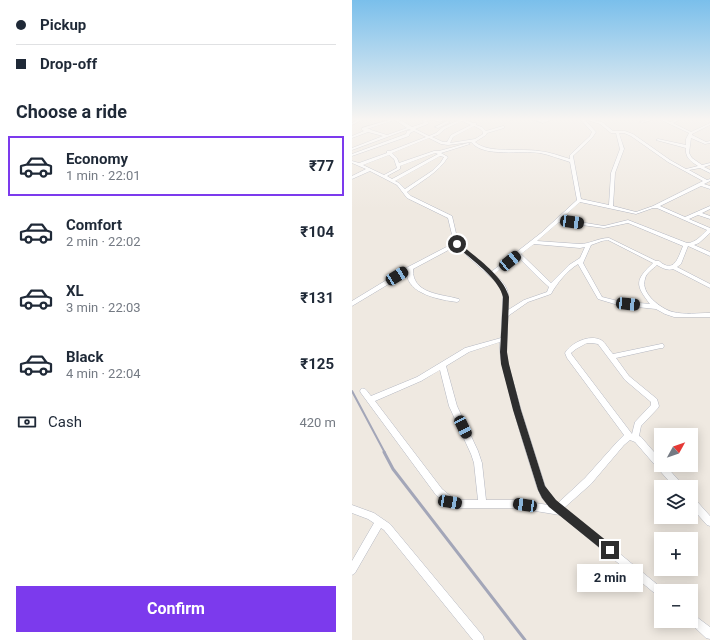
<!DOCTYPE html>
<meta charset="utf-8">
<style>
:root{--surface:#fff;--page:#f2f2f3;--text:#1f2937;--muted:#747a83;--line:#e0e1e3;--accent:#7c3aed}
body{margin:0;font-family:Roboto,sans-serif;background:var(--page);color:var(--text);height:100vh;display:flex;flex-direction:column;font-size:15px;white-space:nowrap}
*{box-sizing:border-box;margin:0}
p{font-size:13px;color:var(--muted)}
.icon{flex:none;width:22px;height:22px;fill:none;stroke:currentColor;stroke-width:2;stroke-linecap:round;stroke-linejoin:round}
.map{position:relative;flex:1;overflow:hidden}
.details{display:flex;flex-direction:column;background:var(--surface);width:352px}
.details>*{flex:none}
.hud{display:grid;align-content:center;height:88px;padding:0 16px;background:var(--surface)}
.needle{width:26px;rotate:50deg}
.buttons{position:absolute;left:302px;top:428px;display:grid;gap:8px}
.buttons a{display:grid;place-items:center;width:44px;height:44px;border-radius:0px;background:var(--surface);box-shadow:0 2px 10px #0003;font-size:20px}
.end{position:absolute;width:18px;height:18px;margin:-9px;border:5px solid #2e2e2e;background:#fff;box-shadow:0 0 0 2px #fff}
.from{border-radius:50%}
.bubble{position:absolute;height:28px;border-radius:0px;background:var(--surface);box-shadow:0 2px 10px #0003;font-size:13px;font-weight:700;line-height:28px;text-align:center}
.car{position:absolute;width:12px;height:24px;margin:-12px -6px;border-radius:5px;box-shadow:0 0 3px 1px #0007;background:linear-gradient(#222 24%,#8ab4d8 0 40%,#222 0 76%,#8ab4d8 0 86%,#222 0)}
.hud b{display:flex;align-items:center;gap:14px;height:38px;font-size:15px}
.hud b+b{border-top:1px solid var(--line)}
.hud i{width:10px;height:10px;background:var(--text)}
ul{padding:0;list-style:none}
li{display:flex;align-items:center;gap:12px;height:60px;margin:0 8px 6px;padding:0 8px;border:2px solid transparent;border-radius:0px}
li div{flex:1}
li b{display:block;font-size:15px}
li em{font-style:normal;font-weight:700}
li.current{border-color:var(--accent)}
li>.icon{width:36px;height:36px;stroke-width:1.5}
h2{padding:0 16px;font-size:18px;line-height:48px}
.pay{display:flex;align-items:center;gap:10px;height:44px;padding:0 16px;font-size:15px}
.pay p{margin-inline-start:auto}
.action{display:flex;gap:8px;margin-top:auto;padding:8px 16px}
.action a{flex:1;height:46px;border-radius:0px;background:var(--accent);color:#fff;font-size:16px;font-weight:700;line-height:46px;text-align:center}
main{display:flex;flex:1;min-height:0}
.map>svg:first-child{display:block}
</style>
<main>
<section class="details">
<div class="hud">
<b><i class="from"></i>Pickup</b>
<b><i></i>Drop-off</b>
</div>
<h2>Choose a ride</h2>
<ul>
<li class="current"><svg class="icon" aria-label="car" viewBox="0 0 24 24"><path d="M5 17H2v-5l4-1 3-4h7l3 4 3 1v5h-3M9 17h6M6 11h13"/><circle cx="7" cy="17" r="2"/><circle cx="17" cy="17" r="2"/></svg><div><b>Economy</b><p>1 min · 22:01</p></div><em>₹77</em></li>
<li><svg class="icon" aria-label="car" viewBox="0 0 24 24"><path d="M5 17H2v-5l4-1 3-4h7l3 4 3 1v5h-3M9 17h6M6 11h13"/><circle cx="7" cy="17" r="2"/><circle cx="17" cy="17" r="2"/></svg><div><b>Comfort</b><p>2 min · 22:02</p></div><em>₹104</em></li>
<li><svg class="icon" aria-label="car" viewBox="0 0 24 24"><path d="M5 17H2v-5l4-1 3-4h7l3 4 3 1v5h-3M9 17h6M6 11h13"/><circle cx="7" cy="17" r="2"/><circle cx="17" cy="17" r="2"/></svg><div><b>XL</b><p>3 min · 22:03</p></div><em>₹131</em></li>
<li><svg class="icon" aria-label="car" viewBox="0 0 24 24"><path d="M5 17H2v-5l4-1 3-4h7l3 4 3 1v5h-3M9 17h6M6 11h13"/><circle cx="7" cy="17" r="2"/><circle cx="17" cy="17" r="2"/></svg><div><b>Black</b><p>4 min · 22:04</p></div><em>₹125</em></li>
</ul>
<div class="pay"><svg class="icon" aria-label="cash" viewBox="0 0 24 24"><path d="M3 7h18v10H3z"/><circle cx="12" cy="12" r="2"/></svg>Cash<p>420 m</p></div>
<div class="action"><a>Confirm</a></div>
</section>
<div class="map">
<svg width="358" height="640" viewBox="0 0 358 640">
<rect width="100%" height="100%" fill="#efe9e1"/>
<g fill="none" stroke-linecap="round" stroke-linejoin="round">
<g stroke="#b4b7c1" stroke-width="1">
<path id="minor" d="M7,119h5l-12,6v-2z
M40,119c9,0 13,4 20,8l12,-4 -2,-2 1,-1c7,-1 15,-1 23,-1l-6,3 -7,-2 -6,1 2,2 -1,1 -13,5 14,7 7,-3 7,-6 16,-7 -1,-1h8l-1,1 8,3h3v2l6,2 4,4 17,-5h1v2l-17,5 -1,2 -11,7c13,12 47,6 64,9 11,1 21,5 31,8v-4l20,-19 2,-4 -12,-13h4l12,13 -4,6 -19,18 8,43 28,6 2,-32 9,-24 -4,-16h-5l-11,-9 -16,-5h6l12,3 11,9h12l8,3 37,26 16,9 12,-3c-8,-5 -13,-9 -12,-18l-30,-8 2,-1 28,6v-6l3,-6 -30,-14h5l6,3 7,-3h5l-9,4 18,9 19,-9v2l-18,9v1l14,7 4,-1v2l-5,1 -14,-6 -2,15 3,5 10,7 8,-2v2l-6,2 6,3v3l-10,-5 -11,2 18,10 3,-1v2l-6,3 6,2v3l-9,-3 -41,20 25,11 25,-11v3l-8,4 8,3v3l-12,-4 -9,4 21,9v5l-11,10 -5,2 16,7v4l-22,-10 -7,18 -4,3 33,17v4l-37,-19c-5,2 -11,-1 -16,-4 -4,4 -11,8 -12,14 -5,14 16,30 28,33 12,3 25,1 37,1v4h-36l-9,-3 -9,-5 -38,-4 -20,-6 -20,-35c-11,7 -21,19 -27,30l-23,8 -20,14 -2,36 2,12 13,46 24,76 3,6 10,11 27,-25 33,-37 6,-6 -57,-77 -2,-5c6,-10 24,-19 36,-13 4,2 8,10 12,14l48,-10h2l1,2 -1,2h-2l-45,10 13,18 28,23 2,7 -1,2 -17,18 -2,10 2,1 20,23v5h4l17,19 1,3h-9l-39,-45 -5,-2 -6,5 -33,39 -27,24 100,82 1,1h-4v7l-3,-2 -98,-81 -43,-7h-57l-12,-3 -12,-10 -75,-102 -1,-2 1,-2c5,-2 7,4 10,7l46,-19 48,-29 36,-10 2,-41 -1,-7 -8,-10 -38,-34 -43,23c-1,25 28,25 46,30l1,1 -1,1 -2,1c-16,-2 -50,-8 -50,-29l-55,33v-5l56,-34 46,-24 -6,-25 -41,-20 -10,-13 -27,-14 -18,8v-3l14,-7 -14,-6v-2l7,2 28,-10v-2h3l36,-14 -12,-6 -4,2 -1,3 -57,20v-2l54,-20 1,-3 4,-1 -2,-1 -57,21v-2l31,-12 -15,-4 -16,6v-2l12,-5 -2,-1v-2zM43,120l12,8 -20,7 -16,-5 -1,-1h-3zM110,121l9,4 -20,10 -4,7h-4l-11,-5 6,-2 7,-6zM122,126l6,3 3,3v2l-8,5 -25,4 3,-6zM267,133h5l7,3 37,26 35,19 -50,25 -17,6 -23,-6 2,-33 9,-24zM77,138l12,6 7,1 23,-3c13,16 50,8 69,11 10,2 20,6 30,9l7,38 -36,33 -50,39 -30,-26 -3,-4 -6,-26 -41,-20 -4,-4c14,-11 31,-19 41,-35l-7,-4 29,-9 -2,-1 -29,8h-5l-35,12 -2,-5 -5,-5zM83,153l3,1 -46,25 -5,-3 13,-7v-3zM37,155l5,4 3,9 -13,7 -21,-10zM88,156l4,1 -3,5 -9,9 -27,18 -6,-6 -4,-2zM228,202l56,12 17,-6h4l50,22c-6,6 -12,13 -20,13l-59,-23 -24,6 -43,-7zM207,222l45,6 24,-5 55,23c-5,12 -9,28 -24,15h-3l-47,-23c-11,0 -19,6 -29,6l-43,-3zM256,240l45,23c-18,17 -18,22 -3,41l-32,-3 -16,-4 -19,-34 8,-18 11,-4zM182,244l46,4 5,-1 -5,11 -11,7 -18,18 -30,-29zM165,256l22,22 10,9 -2,5 -23,8 -16,10c1,-19 1,-23 -14,-36zM148,342c-1,17 5,33 9,49 8,33 18,64 28,96l5,11 6,7 -31,-5h-31l-4,-37 -4,-12 -21,-45 -11,-40 23,-14zM235,343h5l6,1 27,36 26,22v3l-16,17 -3,12 -60,-79 -1,-2 5,-4zM88,370l9,36 22,48 3,9 4,37h-18l-7,-2 -11,-9 -67,-88 46,-20z
M157,119h5l-2,1z
M180,119c4,0 9,2 12,1 3,0 5,-1 9,-1l-10,4z
M296,119h6l-12,4 -2,-1z
M95,121l3,1 -12,6 -3,-1z
M339,497l3,1 16,18v10l-3,-1 -16,-18z
M0,505l22,8 16,11 93,112 1,4h-11l-89,-110 -3,-2 -26,45 -3,2v-14l22,-38 -6,-4 -16,-6z
M339,613l3,2 16,12v12l-4,-1 -18,-17h3z"/>
</g>
<use href="#minor" fill="#fff" fill-rule="evenodd"/>
<path stroke="#a3a6b8" stroke-width="2" d="M0,391l33,62"/>
<path stroke="#a3a6b8" stroke-width="3" d="M32,452l9,17 132,171"/>
</g>
<linearGradient id="sky" x2="0" y2="1"><stop stop-color="#7abfeb"/><stop offset="0.57" stop-color="#f8f5f2"/><stop offset="1" stop-color="#f8f5f2" stop-opacity="0"/></linearGradient>
<rect width="358" height="209" fill="url(#sky)"/>
<path fill="#2e2e2e" d="M103,243h4c15,13 45,33 50,54l-2,55 2,12 12,46 24,76 11,14 57,46 1,4 -1,3 -3,2 -4,-2 -57,-46 -7,-9 -4,-8 -25,-80 -12,-46 -1,-12 3,-55c-4,-19 -34,-39 -48,-52z"/>
</svg>
<div class="buttons">
<a><svg class="needle" viewBox="-14 -14 28 28"><path d="M0-13l5 13h-10z" fill="#e53935"/><path d="M0 13l5-13h-10z" fill="#747a83"/></svg></a>
<a><svg class="icon" aria-label="layers" viewBox="0 0 24 24"><path d="M12 4l9 5-9 5-9-5zM3 14l9 5 9-5"/></svg></a>
<a>+</a>
<a>−</a>
</div>
<i class="end from" style="left:105px;top:244px"></i>
<i class="end" style="left:258px;top:550px"></i>
<div class="bubble" style="left:225px;top:564px;width:66px">2 min</div>
<i class="car" style="left:220px;top:222px;rotate:98deg"></i>
<i class="car" style="left:158px;top:261px;rotate:51deg"></i>
<i class="car" style="left:45px;top:276px;rotate:58deg"></i>
<i class="car" style="left:276px;top:304px;rotate:96deg"></i>
<i class="car" style="left:111px;top:427px;rotate:154deg"></i>
<i class="car" style="left:98px;top:502px;rotate:100deg"></i>
<i class="car" style="left:173px;top:505px;rotate:278deg"></i>
</div>
</main>
